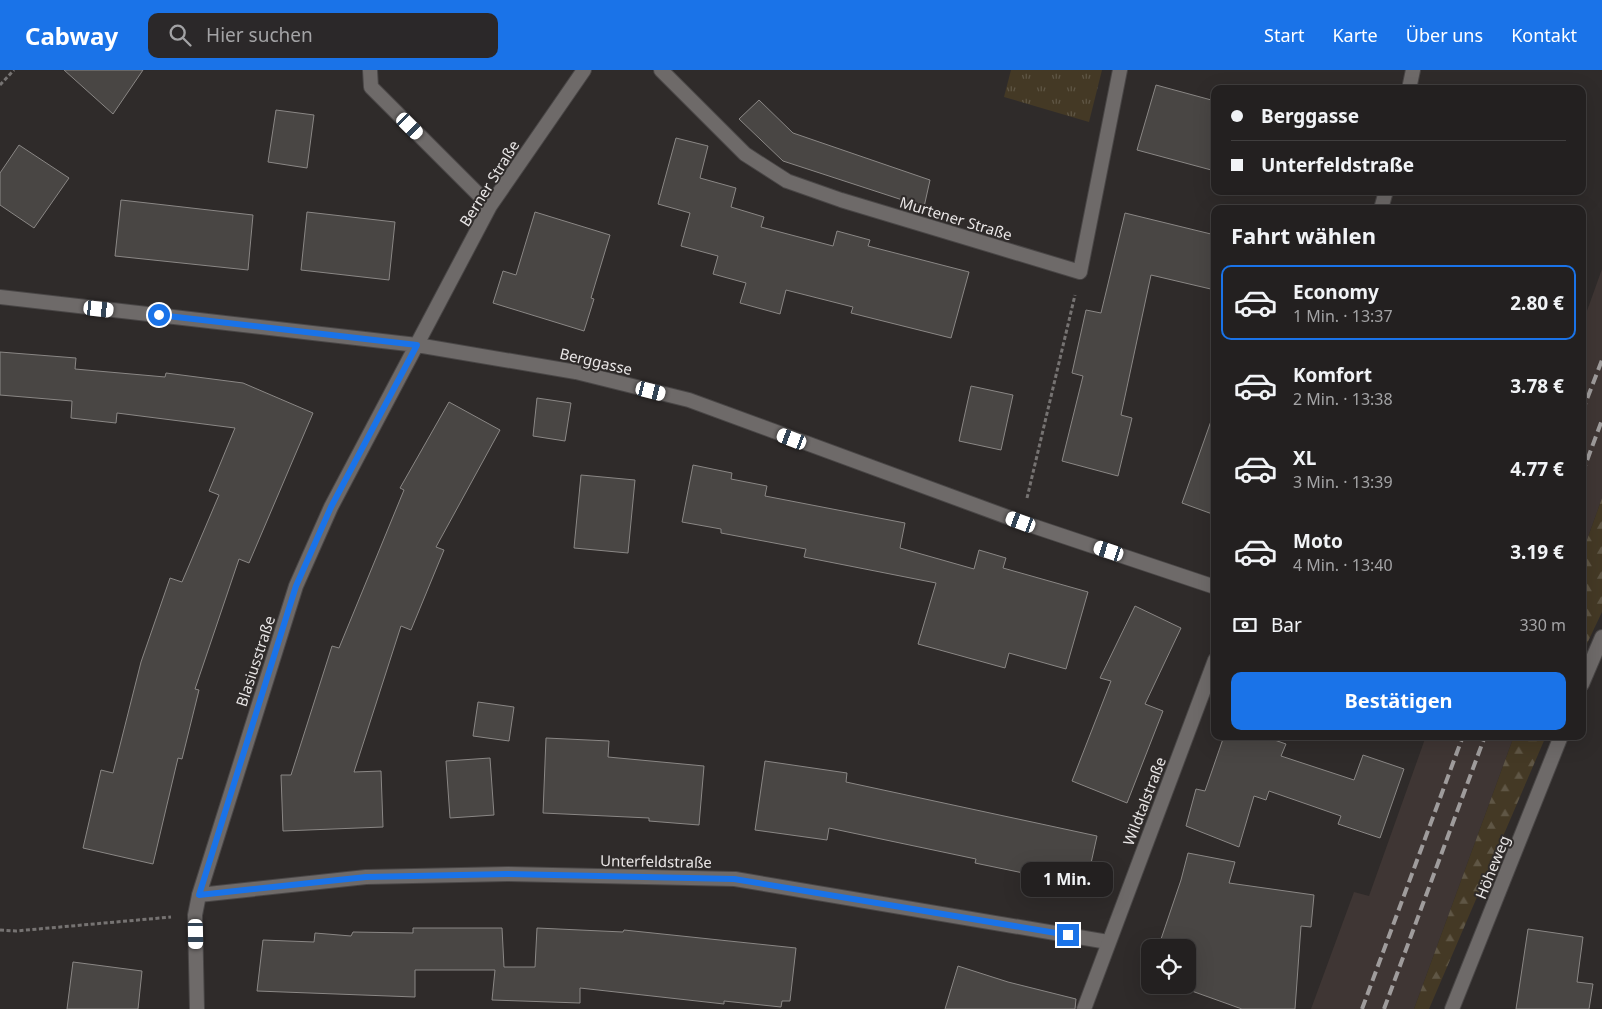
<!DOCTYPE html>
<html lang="de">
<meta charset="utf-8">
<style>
:root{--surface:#232020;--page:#2b2829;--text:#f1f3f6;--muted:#a3a3a5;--line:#403e3e;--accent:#1a73e8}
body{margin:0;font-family:"Noto Sans",sans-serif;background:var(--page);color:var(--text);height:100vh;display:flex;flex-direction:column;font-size:19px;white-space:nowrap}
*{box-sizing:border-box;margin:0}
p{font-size:16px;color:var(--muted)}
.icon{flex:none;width:28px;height:28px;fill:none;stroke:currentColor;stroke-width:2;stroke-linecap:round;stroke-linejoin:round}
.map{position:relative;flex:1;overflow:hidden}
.sheet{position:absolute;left:1211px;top:135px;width:375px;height:535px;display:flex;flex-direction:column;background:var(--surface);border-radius:10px;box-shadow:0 5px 20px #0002,0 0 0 1px var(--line)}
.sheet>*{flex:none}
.guide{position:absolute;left:1211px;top:15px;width:375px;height:110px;border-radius:10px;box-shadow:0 5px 20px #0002,0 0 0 1px var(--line);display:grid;align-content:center;height:110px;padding:0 20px;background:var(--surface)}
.fabs{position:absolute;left:1141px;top:869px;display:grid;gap:10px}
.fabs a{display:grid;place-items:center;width:55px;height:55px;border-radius:10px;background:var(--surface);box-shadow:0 5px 20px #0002,0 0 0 1px var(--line);font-size:25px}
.end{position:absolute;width:22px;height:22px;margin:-11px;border:6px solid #1a73e8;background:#fff;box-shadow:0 0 0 2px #fff}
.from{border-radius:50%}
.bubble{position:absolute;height:35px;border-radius:10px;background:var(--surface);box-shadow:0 5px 20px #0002,0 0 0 1px var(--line);font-size:16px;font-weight:700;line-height:35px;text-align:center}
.car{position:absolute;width:15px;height:30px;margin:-15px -8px;border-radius:6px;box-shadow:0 0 4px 1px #0007;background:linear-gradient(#fff 24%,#345 0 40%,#fff 0 76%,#345 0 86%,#fff 0)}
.guide b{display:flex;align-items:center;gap:18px;height:48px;font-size:19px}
.guide b+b{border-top:1px solid var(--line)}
.guide i{width:12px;height:12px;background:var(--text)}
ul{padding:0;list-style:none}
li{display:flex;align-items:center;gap:15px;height:75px;margin:0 10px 8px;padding:0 10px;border:2px solid transparent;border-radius:10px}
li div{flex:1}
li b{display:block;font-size:19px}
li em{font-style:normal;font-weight:700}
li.on{border-color:var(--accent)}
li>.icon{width:45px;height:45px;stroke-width:1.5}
h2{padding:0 20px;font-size:22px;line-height:60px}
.pay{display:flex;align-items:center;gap:12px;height:55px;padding:0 20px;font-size:19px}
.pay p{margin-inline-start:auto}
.cta{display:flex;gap:10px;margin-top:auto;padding:10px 20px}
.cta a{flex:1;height:58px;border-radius:10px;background:var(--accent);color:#fff;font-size:20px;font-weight:700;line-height:58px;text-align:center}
header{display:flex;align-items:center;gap:30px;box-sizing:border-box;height:70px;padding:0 25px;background:var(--accent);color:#fff}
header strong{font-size:24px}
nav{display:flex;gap:28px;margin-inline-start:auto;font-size:18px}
.search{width:350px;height:45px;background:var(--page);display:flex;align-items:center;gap:12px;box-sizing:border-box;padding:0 18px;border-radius:10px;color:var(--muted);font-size:19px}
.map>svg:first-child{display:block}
</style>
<header>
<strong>Cabway</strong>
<div class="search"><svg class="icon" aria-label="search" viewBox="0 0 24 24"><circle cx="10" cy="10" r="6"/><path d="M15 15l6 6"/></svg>Hier suchen</div>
<nav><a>Start</a><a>Karte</a><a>Über uns</a><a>Kontakt</a></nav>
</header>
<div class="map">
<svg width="1602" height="939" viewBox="0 0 1602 939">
<defs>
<pattern id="forest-firs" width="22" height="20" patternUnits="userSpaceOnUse" patternTransform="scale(1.25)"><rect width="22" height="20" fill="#443925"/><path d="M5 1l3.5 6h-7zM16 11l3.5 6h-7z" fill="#5f5645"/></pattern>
<pattern id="park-tufts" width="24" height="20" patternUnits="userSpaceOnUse" patternTransform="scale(1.25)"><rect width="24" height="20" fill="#443925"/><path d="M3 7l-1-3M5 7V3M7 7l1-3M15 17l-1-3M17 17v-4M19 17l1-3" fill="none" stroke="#5f5645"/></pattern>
</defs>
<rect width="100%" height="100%" fill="#2f2b2a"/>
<path fill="#3f3634" d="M1602,199v229l-19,53v-229z
M1426,666h88l-100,273h-103l43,-117 15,4z"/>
<path fill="url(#forest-firs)" d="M1602,428v114l-19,40v-101z
M1514,666h32l-117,273h-15z"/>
<path fill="url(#park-tufts)" d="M1011,0h91l-13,52 -85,-25z"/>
<path fill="#494644" stroke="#8a8785" d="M64,0h79l-30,44z
M1156,15l59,16v70l-78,-21z
M759,30l34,33 137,47 -6,27 -141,-46 -44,-42z
M276,40l38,5 -7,53 -39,-6z
M676,68l32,8 -8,32 36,10 -5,19 33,10 -3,10 72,19 4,-15 33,9 -2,6 101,26 -18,66 -100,-25 2,-6 -67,-17 -6,24 -40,-11 6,-20 -33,-9 5,-18 -37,-10 9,-33 -32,-9z
M19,75l50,33 -35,50 -34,-23v-32z
M121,130l132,15 -5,55 -133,-14z
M307,142l88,10 -6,58 -88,-10z
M535,142l75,23 -19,63 3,1 -10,32 -91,-28 10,-32 13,4z
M1125,143l90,22v55l-64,-15 -30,140 11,3 -14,58 -56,-15 21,-85 -11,-3 14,-63 15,3z
M0,282l76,6 -1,11 90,8 1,-4 77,10 70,30 -64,150 -10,-4 -44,130 4,1 -17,69 -4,-1 -25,106 -70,-16 18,-78 12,3 28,-111 29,-84 12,4 37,-87 -10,-4 26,-63 -118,-15 -1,10 -45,-5 1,-17 -72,-6z
M971,316l42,9 -12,55 -42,-9z
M537,328l34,5 -6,38 -32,-5z
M449,332l51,28 -64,117 8,3 -33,80 -10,-4 -47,146 27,-1 2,56 -100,4 -2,-56h10l41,-129 7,2 65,-158 -4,-2z
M1211,351h4v94l-33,-12z
M693,395l39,8 -1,6 36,7 -2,10 140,27 -5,25 74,21 5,-19 27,8 -3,10 85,24 -22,77 -57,-16 -4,15 -87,-24 18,-61 -132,-26 2,-8 -85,-16v-4l-39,-7z
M581,405l54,5 -7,73 -54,-5z
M1135,536l46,22 -36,76 18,7 -36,92 -55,-22 39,-100 -11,-3z
M478,632l36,5 -5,34 -36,-5z
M1224,666h39l23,8 -5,12 73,24 9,-25 41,14 -24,69 -42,-14 3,-8 -72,-25 -3,9 -12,-4 -15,51 -53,-21 10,-37 9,2z
M546,668l63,3 -1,16 96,9 -5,59 -50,-4v-3l-106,-5z
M490,688l4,57 -44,3 -4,-57z
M765,691l82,12 -1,9 251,54 -11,50 -111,-23 1,-4 -147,-31 -2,12 -72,-10z
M1188,783l47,9 -6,21 85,12 -3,32 -10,-1 -6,83h-53l-67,-24h13v-37h-30l23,-68z
M413,858h89l2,39h31l2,-39 86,4 1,-2 172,18 -6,53h-8l-1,6 -57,-6v3l-144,-16v15l-88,-3 3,-30h-80v27l-158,-6 6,-51 51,2 1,-9 36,3 2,-4 60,1z
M1528,859l55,8 -6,45 16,2 -4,25h-73z
M73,892l69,9 -4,38h-71z
M958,896l50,16 68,17 -1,10h-130z"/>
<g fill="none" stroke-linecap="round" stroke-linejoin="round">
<g stroke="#494646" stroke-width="16">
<path id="minor" d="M370,0l1,17 119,119
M661,0l84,84 42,27 54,19 239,72 40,-202
M0,227l417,48 159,27 113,28 332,122 194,65
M1582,614l20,-47
M199,825l167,-18 142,-3 227,5 373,63
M197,939l-2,-94 4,-20 97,-309 35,-79 159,-301 94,-136
M1452,939l109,-273"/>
</g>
<g stroke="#494646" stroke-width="16">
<path id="tertiary" d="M1409,19l4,-19
M1381,139l5,-18
M1084,939l131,-349"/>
</g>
<path stroke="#767372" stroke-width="3" stroke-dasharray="4 2.5" stroke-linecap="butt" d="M0,15l14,-15
M1027,428l48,-203
M0,860l16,1 155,-14"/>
<use href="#minor" stroke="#6e6a69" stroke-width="14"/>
<use href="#tertiary" stroke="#6e6a69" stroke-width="14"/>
<path stroke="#9f9c9c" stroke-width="4" stroke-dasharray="10 5" stroke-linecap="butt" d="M1582,342l20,-52
M1582,404l20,-54
M1362,939l101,-273
M1384,939l101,-273"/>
</g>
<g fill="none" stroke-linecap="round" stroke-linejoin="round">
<path stroke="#1a73e8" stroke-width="6" d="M159,245l258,30 -86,162 -35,79 -97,309 167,-18 142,-3 226,5 334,56"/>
</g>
<g text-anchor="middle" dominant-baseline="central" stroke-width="4" stroke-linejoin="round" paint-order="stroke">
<g font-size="15" fill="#e9e6e6" stroke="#2f2b2a">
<text transform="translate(489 113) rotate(-58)">Berner Straße</text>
<text transform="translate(956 148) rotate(17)">Murtener Straße</text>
<text transform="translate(596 291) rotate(13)">Berggasse</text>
<text transform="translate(255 591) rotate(-72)">Blasiusstraße</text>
<text transform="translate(1144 731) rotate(-69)">Wildtalstraße</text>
<text transform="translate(656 791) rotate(1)">Unterfeldstraße</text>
<text transform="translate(1492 797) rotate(-68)">Höheweg</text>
</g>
</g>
</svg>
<div class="fabs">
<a><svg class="icon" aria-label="locate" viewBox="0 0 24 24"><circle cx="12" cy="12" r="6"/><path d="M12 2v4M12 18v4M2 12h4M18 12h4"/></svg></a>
</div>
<i class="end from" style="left:159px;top:245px"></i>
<i class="end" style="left:1068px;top:865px"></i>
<div class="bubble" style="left:1021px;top:792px;width:92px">1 Min.</div>
<i class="car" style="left:410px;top:56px;rotate:135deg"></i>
<i class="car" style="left:99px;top:239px;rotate:96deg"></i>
<i class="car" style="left:651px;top:321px;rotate:104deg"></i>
<i class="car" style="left:792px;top:369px;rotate:291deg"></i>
<i class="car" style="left:1021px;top:452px;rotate:290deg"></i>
<i class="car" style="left:1109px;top:481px;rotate:288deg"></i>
<i class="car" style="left:196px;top:864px;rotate:179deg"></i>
<div class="guide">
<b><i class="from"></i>Berggasse</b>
<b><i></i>Unterfeldstraße</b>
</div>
<section class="sheet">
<h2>Fahrt wählen</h2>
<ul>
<li class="on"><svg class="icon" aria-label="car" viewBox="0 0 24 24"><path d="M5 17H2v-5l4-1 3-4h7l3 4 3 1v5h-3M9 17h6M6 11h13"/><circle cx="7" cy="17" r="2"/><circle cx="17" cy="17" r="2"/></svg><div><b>Economy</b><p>1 Min. · 13:37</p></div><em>2.80 €</em></li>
<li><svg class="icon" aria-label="car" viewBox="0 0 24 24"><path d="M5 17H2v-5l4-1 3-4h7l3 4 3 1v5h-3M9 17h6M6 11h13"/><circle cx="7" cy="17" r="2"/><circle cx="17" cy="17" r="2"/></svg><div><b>Komfort</b><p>2 Min. · 13:38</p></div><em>3.78 €</em></li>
<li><svg class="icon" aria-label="car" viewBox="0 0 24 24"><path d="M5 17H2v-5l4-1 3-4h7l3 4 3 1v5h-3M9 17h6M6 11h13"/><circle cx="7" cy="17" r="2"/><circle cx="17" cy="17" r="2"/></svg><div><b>XL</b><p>3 Min. · 13:39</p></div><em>4.77 €</em></li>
<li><svg class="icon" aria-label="car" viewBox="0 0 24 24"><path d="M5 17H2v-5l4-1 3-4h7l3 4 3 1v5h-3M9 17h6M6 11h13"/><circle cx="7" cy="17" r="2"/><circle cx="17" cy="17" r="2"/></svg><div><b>Moto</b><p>4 Min. · 13:40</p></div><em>3.19 €</em></li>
</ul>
<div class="pay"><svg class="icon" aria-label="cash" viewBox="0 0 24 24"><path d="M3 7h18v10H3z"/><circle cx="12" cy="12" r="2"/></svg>Bar<p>330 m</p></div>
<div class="cta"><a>Bestätigen</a></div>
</section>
</div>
